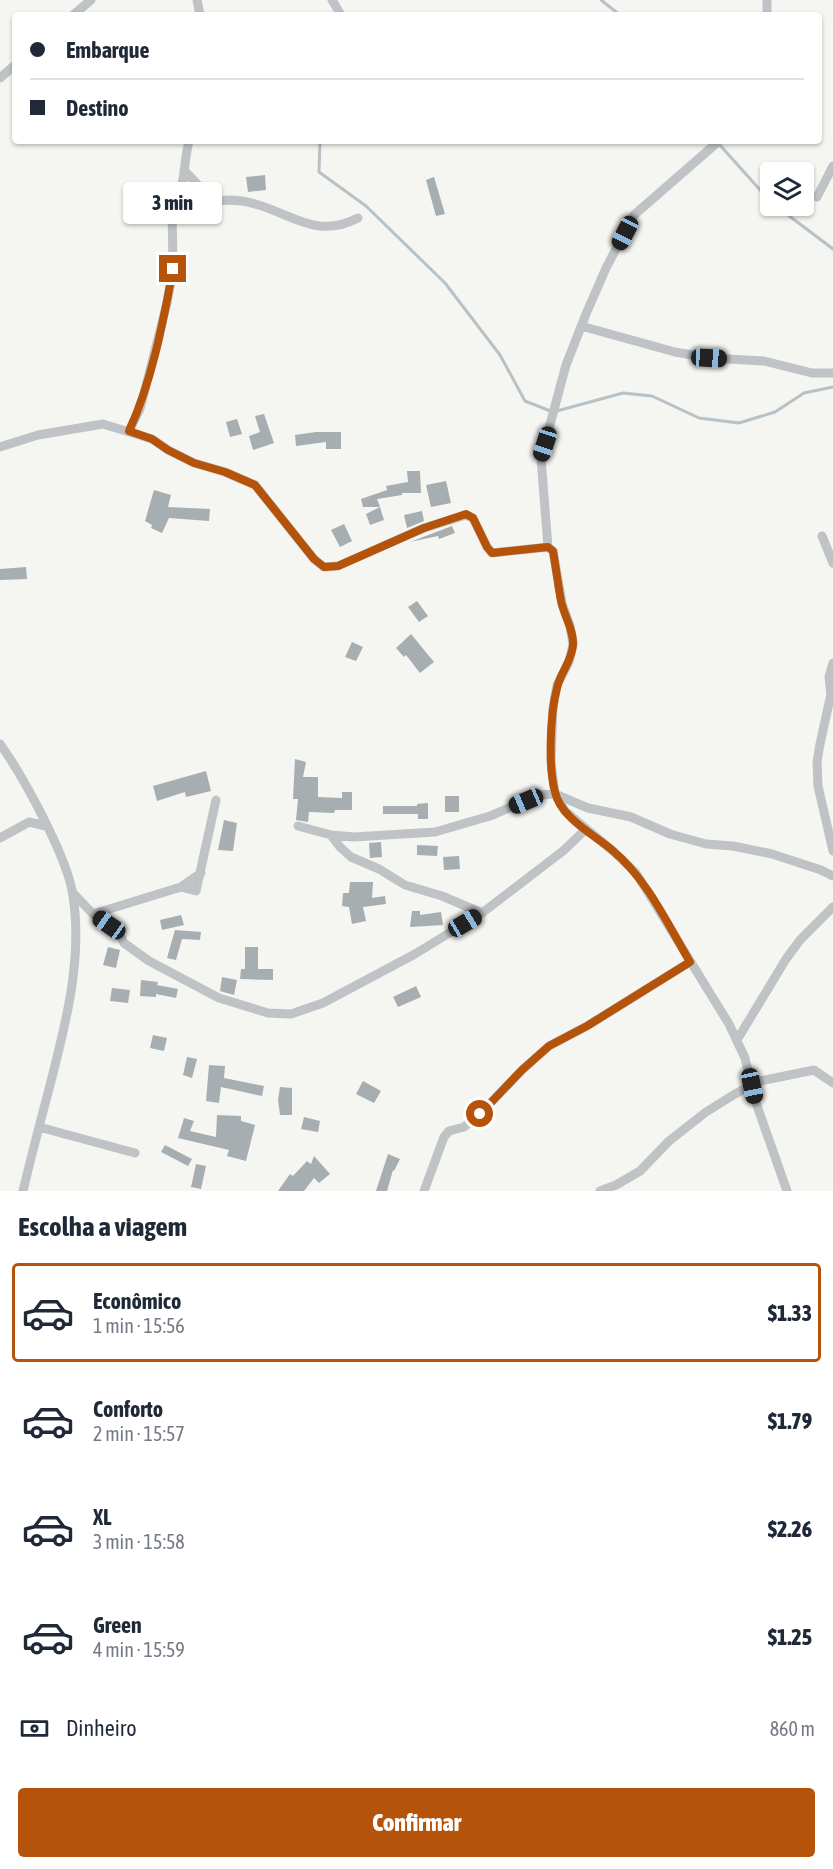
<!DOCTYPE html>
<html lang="pt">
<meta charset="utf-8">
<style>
:root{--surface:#fff;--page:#f6f6f7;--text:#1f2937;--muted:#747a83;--line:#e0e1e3;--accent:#b45309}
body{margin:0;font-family:"Asap Condensed",sans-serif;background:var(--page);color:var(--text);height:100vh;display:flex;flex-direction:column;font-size:22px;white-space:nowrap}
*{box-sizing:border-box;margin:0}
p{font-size:20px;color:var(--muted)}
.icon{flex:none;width:33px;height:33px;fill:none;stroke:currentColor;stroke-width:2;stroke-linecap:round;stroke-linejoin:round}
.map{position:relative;height:1191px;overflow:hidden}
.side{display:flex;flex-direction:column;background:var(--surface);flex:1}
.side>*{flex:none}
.guide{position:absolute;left:12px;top:12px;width:810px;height:132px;border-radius:6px;box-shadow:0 2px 4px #0004;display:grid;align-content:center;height:132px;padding:0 18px;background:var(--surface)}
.buttons{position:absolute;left:760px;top:162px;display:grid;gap:12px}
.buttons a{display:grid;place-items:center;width:54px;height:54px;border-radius:6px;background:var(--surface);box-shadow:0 2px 4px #0004;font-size:30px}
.end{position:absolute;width:27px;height:27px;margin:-14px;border:8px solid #b45309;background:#fff;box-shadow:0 0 0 3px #fff}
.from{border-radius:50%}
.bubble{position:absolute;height:42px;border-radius:6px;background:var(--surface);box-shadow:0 2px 4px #0004;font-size:20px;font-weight:800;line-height:42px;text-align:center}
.car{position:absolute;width:18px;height:36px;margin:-18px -9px;border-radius:8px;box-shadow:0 0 4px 2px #0007;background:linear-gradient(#222 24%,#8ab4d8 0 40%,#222 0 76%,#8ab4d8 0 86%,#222 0)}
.guide b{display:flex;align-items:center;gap:21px;height:57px;font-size:22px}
.guide b+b{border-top:2px solid var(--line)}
.guide i{width:15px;height:15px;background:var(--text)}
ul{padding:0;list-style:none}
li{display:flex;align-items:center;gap:18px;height:99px;margin:0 12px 9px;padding:0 6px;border:3px solid transparent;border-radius:6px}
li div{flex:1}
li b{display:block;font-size:22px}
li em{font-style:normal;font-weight:800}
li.on{border-color:var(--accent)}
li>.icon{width:54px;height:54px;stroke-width:1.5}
h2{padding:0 18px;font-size:27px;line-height:72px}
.pay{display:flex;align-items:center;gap:15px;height:66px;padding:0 18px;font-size:22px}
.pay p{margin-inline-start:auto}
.button{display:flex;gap:12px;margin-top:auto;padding:12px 18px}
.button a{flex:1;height:69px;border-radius:6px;background:var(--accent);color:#fff;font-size:24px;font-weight:800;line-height:69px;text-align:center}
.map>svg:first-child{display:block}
</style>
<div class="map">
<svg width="833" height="1191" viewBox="0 0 833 1191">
<rect width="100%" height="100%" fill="#f5f5f2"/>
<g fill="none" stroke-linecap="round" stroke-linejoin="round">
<path stroke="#b7c2c7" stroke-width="3" d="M601,0l19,15
M320,141l-1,31 47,34 79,77 55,72 25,46 28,11 70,-19 29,3 47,22 40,5 36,-11 29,-19 29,-6
M718,143l53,59
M776,206l57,43"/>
</g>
<path fill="#a6aeb2" d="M265,175l1,15 -18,2 -2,-15z
M434,177l11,37 -9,2 -10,-36z
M264,414l10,29 -21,7 -4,-14 11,-4 -5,-16z
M237,419l5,15 -12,3 -4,-15z
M316,432h25v17h-15v-7l-30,4 -1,-11z
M407,471h13l1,22h-19v2l-25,4 3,8h-17l-2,-8 26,-9 -1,-4 22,-4z
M446,481l5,22 -20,4 -5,-22z
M154,490l17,5 -3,12 42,2 -1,12 -40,-3 -7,15 -11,-5 1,-3 -7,-4z
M380,507l4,13 -14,5 -4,-11z
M422,511l2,10 -17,7 -3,-13z
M344,524l8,17 -12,6 -9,-17z
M452,526l3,7 -16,6 -1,-3 -28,6z
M26,567l1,12 -27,1v-11z
M417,601l11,15 -9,6 -11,-15z
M411,634l23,28 -14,11 -14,-18 -2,2 -8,-9z
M352,642l11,5 -7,14 -11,-4z
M295,759l11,3 -3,15h15v20l24,1v-6h10v18h-17l-1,3 -25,-1 -1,10 -12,-2 2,-21h-5z
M206,771l5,20 -25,6 -1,-5 -28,9 -4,-15z
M445,796h14v16h-14z
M428,803v16h-10v-5h-35v-8h34v-2z
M224,820l13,3 -4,28 -15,-1z
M381,842l1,15 -12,1 -1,-15z
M417,845l21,1 -1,10 -20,-1z
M459,856l1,13 -16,1 -1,-13z
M350,882h23l-1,16 13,-2 1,8 -23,3 3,14 -14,3 -3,-17 -7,-1 1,-13h6z
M412,911h8v4l21,-3 2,13 -33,2z
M181,915l3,10 -22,5 -2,-10z
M175,930l26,2 -1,8 -18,-1 -6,21 -9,-2z
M108,947l12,3 -4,18 -13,-3z
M245,947h13v22h15v11l-33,-1 1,-10h4z
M222,977l15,3 -3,15 -14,-4z
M141,980l17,2 -1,3 21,4 -2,9 -20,-4v3l-16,-1z
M416,986l5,11 -23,10 -5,-10z
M112,988l18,2 -2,13 -18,-2z
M153,1035l14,3 -3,13 -14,-3z
M187,1057l10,2 -5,19 -9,-3z
M209,1065l16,1 -1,12 40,8 -2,10 -41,-9 -2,16 -13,-2z
M363,1081l18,10 -7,12 -18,-9z
M280,1087l12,1v27h-12l-2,-15z
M217,1115l24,1v5l14,4 -9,36 -19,-5 2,-6 -51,-12 6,-20 10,3 -4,10 26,6z
M304,1117l16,4 -2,11 -17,-3z
M165,1145l27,14 -4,7 -27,-14z
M388,1154l12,5 -6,12 -1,-1 -6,21h-11z
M314,1156l16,18 -11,9 -5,-5 -10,13h-26l12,-17 3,2 14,-15 4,3z
M196,1164l10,2 -5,23 -10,-2z"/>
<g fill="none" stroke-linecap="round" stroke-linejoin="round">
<path stroke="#bfc3c6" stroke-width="9" d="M197,0l3,15
M332,0l9,15
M73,15l18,-15
M767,15v-15
M0,78l15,-13
M184,170l16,17 17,14
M817,197l16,-31
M176,205c22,-2 45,-7 66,-4 43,6 70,41 116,17
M581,326l94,26 34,6 55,3 48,12h21
M129,431l11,-22 27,-106 6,-34 -1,-60c14,-18 11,-46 17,-68
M0,447l38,-12 65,-11 49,15 16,11 26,13 31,9 30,13 59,74 10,8 14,-1 86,-38 42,-13 7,3 14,29 5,6 56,-6 5,4 9,52 8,23 3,18 -4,18 -12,23 -4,23 -2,54 4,32 10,17 48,40 23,22 93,151 16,34 10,42 32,91
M822,536l11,27
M548,547l-7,-89 25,-93 20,-51 20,-46 28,-53 85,-74
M833,663l-4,14 2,17 -11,50 -3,18 1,24 15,65
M0,744c23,32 68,114 73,152 10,64 -8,131 -24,193 -9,34 -18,68 -26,102
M298,826l33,9 23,2 81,-5 55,-16 50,-21 15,-1 33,14 43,9 39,17 36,10 27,2 39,8 49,16 12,6
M331,835l9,12 11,10 28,12 26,16 37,11 40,17
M0,838l29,-16 17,4
M181,887l15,4 20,-91
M73,893l20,21 25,17 6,12 25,18 70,37 49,15 23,1 32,-11 92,-49 67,-41 81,-62 22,-21
M93,914l88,-27 20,-14
M737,1040l49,-81 14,-19 33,-33
M39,1127l96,26
M424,1191l20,-54 5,-6 15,-4 16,-13 42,-44 27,-24 38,-20 103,-64
M600,1191l16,-6 24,-14 29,-30 37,-29 29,-18 25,-13 54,-11 19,13"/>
</g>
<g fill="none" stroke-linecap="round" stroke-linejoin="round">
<path stroke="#b45309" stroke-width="8" d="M173,269c-10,54 -21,112 -44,162l23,8 16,11 26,13 31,9 30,13 59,74 10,8 14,-1 86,-38 42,-14 7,4 14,29 5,6 56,-6 5,4c3,17 5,34 8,50 3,15 13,29 12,44 -1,16 -13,28 -16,43 -7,26 -9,78 -2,104 6,26 38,42 57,58 35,29 55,73 78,112l-103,64 -38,20 -27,24 -42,44"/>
</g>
</svg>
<div class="buttons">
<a><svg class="icon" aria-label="layers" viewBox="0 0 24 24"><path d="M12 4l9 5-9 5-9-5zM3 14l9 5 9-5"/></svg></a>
</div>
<i class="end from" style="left:480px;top:1114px"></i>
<i class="end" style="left:173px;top:269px"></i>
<div class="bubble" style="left:123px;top:182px;width:99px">3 min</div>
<i class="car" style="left:625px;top:233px;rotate:207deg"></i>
<i class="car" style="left:709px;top:358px;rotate:93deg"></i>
<i class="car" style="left:545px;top:444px;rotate:198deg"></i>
<i class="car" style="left:526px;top:801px;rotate:247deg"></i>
<i class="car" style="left:465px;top:923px;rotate:59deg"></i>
<i class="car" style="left:109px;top:925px;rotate:305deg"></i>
<i class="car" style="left:752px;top:1086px;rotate:168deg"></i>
<div class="guide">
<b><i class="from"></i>Embarque</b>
<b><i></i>Destino</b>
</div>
</div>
<section class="side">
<h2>Escolha a viagem</h2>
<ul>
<li class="on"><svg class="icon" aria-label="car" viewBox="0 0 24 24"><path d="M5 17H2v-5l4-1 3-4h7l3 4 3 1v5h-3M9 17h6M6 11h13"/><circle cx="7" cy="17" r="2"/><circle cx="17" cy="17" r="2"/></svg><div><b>Econômico</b><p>1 min · 15:56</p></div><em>$1.33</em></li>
<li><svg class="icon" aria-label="car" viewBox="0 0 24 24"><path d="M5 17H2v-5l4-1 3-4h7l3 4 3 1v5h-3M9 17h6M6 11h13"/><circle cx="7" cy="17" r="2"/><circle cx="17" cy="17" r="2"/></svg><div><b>Conforto</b><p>2 min · 15:57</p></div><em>$1.79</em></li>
<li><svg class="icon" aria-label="car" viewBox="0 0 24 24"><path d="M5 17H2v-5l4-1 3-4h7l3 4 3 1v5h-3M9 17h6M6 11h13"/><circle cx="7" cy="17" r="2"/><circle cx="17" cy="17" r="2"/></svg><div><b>XL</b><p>3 min · 15:58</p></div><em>$2.26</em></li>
<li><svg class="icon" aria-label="car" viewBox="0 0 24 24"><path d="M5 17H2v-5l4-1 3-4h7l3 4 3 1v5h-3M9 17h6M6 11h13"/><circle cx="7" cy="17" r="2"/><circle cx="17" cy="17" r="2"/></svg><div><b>Green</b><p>4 min · 15:59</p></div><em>$1.25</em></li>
</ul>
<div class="pay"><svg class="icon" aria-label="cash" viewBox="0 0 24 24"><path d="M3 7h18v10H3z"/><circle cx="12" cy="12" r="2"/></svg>Dinheiro<p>860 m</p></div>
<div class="button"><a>Confirmar</a></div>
</section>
